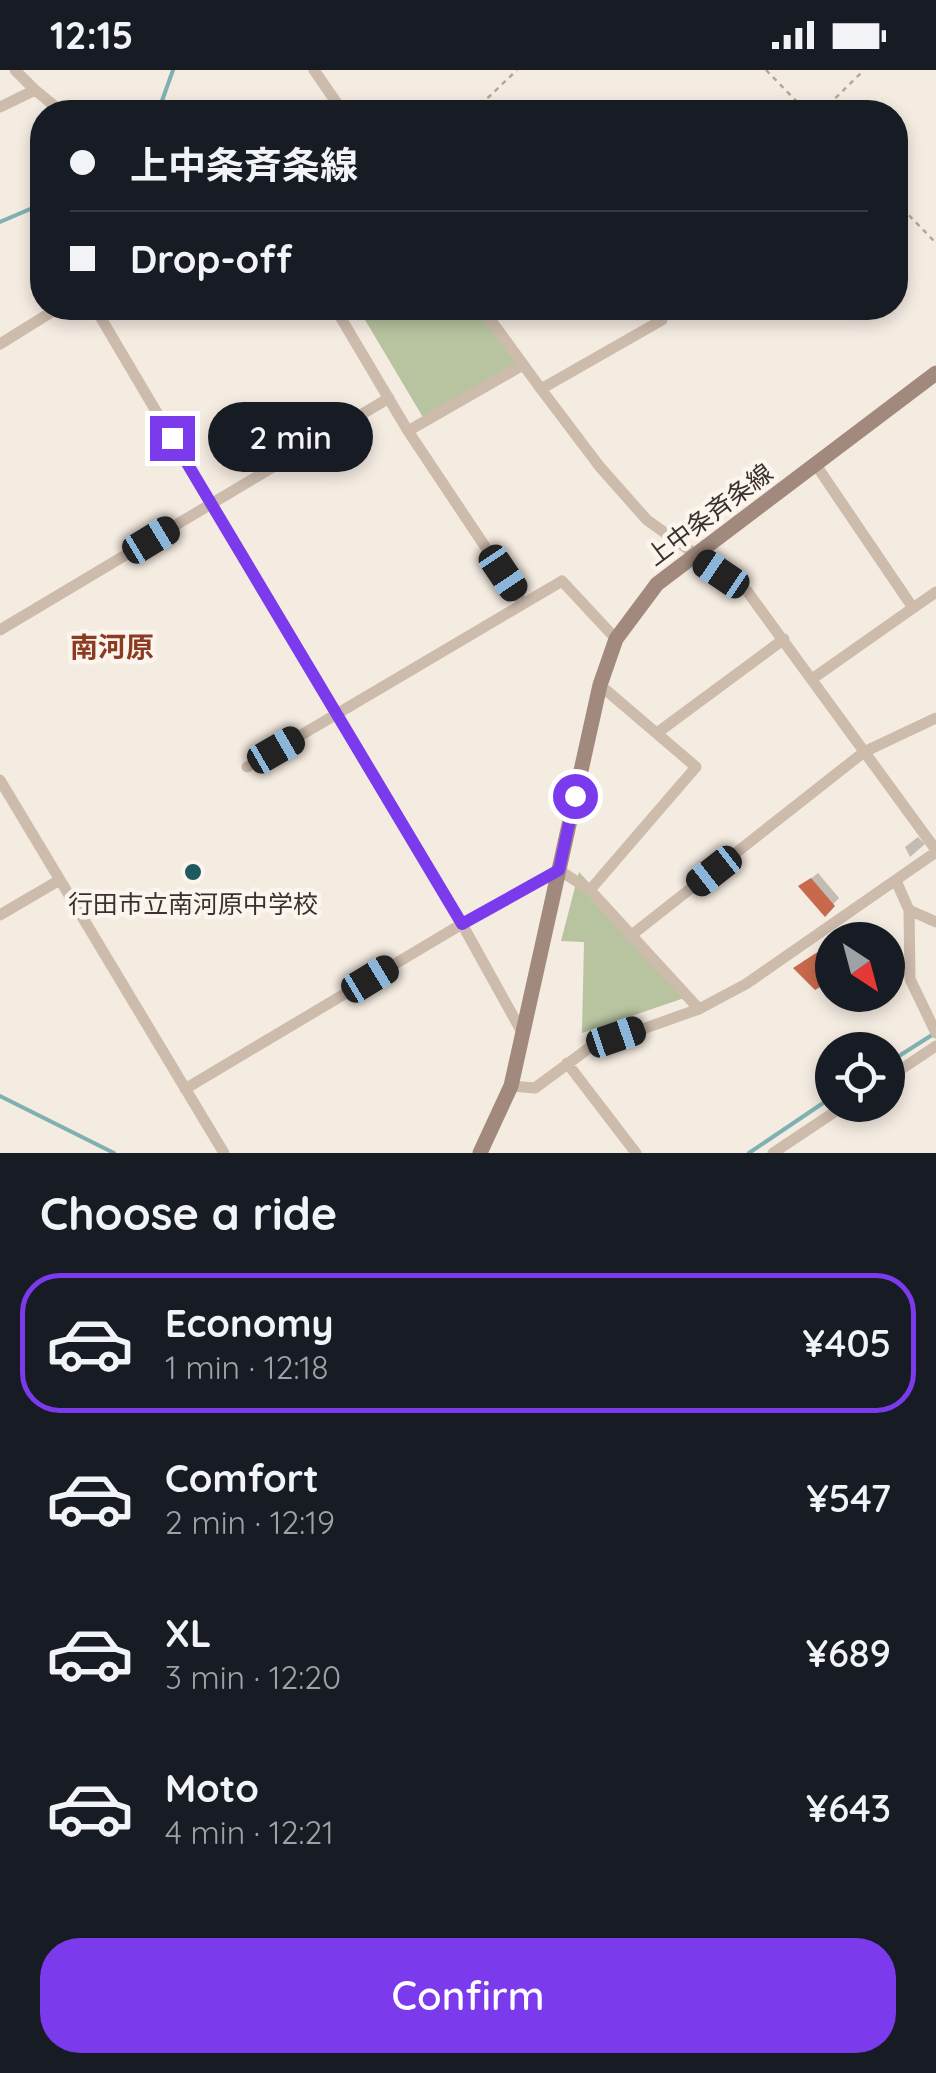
<!DOCTYPE html>
<meta charset="utf-8">
<style>
:root{--surface:#171b24;--page:#242831;--text:#f1f3f6;--muted:#9ea1a6;--line:#363941;--accent:#7c3aed}
body{margin:0;font-family:Quicksand,"Noto Sans JP",sans-serif;background:var(--page);color:var(--text);height:100vh;display:flex;flex-direction:column;font-size:38px;white-space:nowrap}
*{box-sizing:border-box;margin:0}
p{font-size:32px;color:var(--muted)}
.icon{flex:none;width:55px;height:55px;fill:none;stroke:currentColor;stroke-width:2;stroke-linecap:round;stroke-linejoin:round}
.map{position:relative;height:1083px;overflow:hidden}
.panel{display:flex;flex-direction:column;background:var(--surface);flex:1}
.panel>*{flex:none}
.hud{position:absolute;left:30px;top:30px;width:878px;height:220px;border-radius:40px;box-shadow:0 5px 15px #0003;display:grid;align-content:center;height:220px;padding:0 40px;background:var(--surface)}
.needle{width:65px;rotate:144deg}
.buttons{position:absolute;left:815px;top:852px;display:grid;gap:20px}
.buttons a{display:grid;place-items:center;width:90px;height:90px;border-radius:50%;background:var(--surface);box-shadow:0 5px 15px #0003;font-size:50px}
.end{position:absolute;width:45px;height:45px;margin:-22px;border:12px solid #7c3aed;background:#fff;box-shadow:0 0 0 5px #fff}
.from{border-radius:50%}
.bubble{position:absolute;height:70px;border-radius:35px;background:var(--surface);box-shadow:0 5px 15px #0003;font-size:32px;font-weight:600;line-height:70px;text-align:center}
.car{position:absolute;width:30px;height:60px;margin:-30px -15px;border-radius:12px;box-shadow:0 0 8px 2px #0007;background:linear-gradient(#222 24%,#8ab4d8 0 40%,#222 0 76%,#8ab4d8 0 86%,#222 0)}
.hud b{display:flex;align-items:center;gap:35px;height:95px;font-size:38px}
.hud b+b{border-top:2px solid var(--line)}
.hud i{width:25px;height:25px;background:var(--text)}
ul{padding:0;list-style:none}
li{display:flex;align-items:center;gap:30px;height:140px;margin:0 20px 15px;padding:0 20px;border:5px solid transparent;border-radius:40px}
li div{flex:1}
li b{display:block;font-size:38px}
li em{font-style:normal;font-weight:600}
li.on{border-color:var(--accent)}
li>.icon{width:90px;height:90px;stroke-width:1.5}
h2{padding:0 40px;font-size:45px;line-height:120px}
.action{display:flex;gap:20px;margin-top:auto;padding:20px 40px}
.action a{flex:1;height:115px;border-radius:40px;background:var(--accent);color:#fff;font-size:40px;font-weight:600;line-height:115px;text-align:center}
.status{display:flex;justify-content:space-between;align-items:center;height:70px;padding:0 50px;background:var(--surface);direction:ltr}
.status svg{height:28px;fill:currentColor}
.map>svg:first-child{display:block}
</style>
<div class="status"><b>12:15</b><svg viewBox="0 0 49 12"><path d="M0 12V9h3v3zM5 12V6h3v6zM10 12V3h3v9zM15 12V0h3v12zM26 1h20v11H26zM47 4h2v5h-2z"/></svg></div>
<div class="map">
<svg width="936" height="1083" viewBox="0 0 936 1083">
<rect width="100%" height="100%" fill="#f4ebe1"/>
<path fill="#b8c4a0" d="M358,238h130l36,51 -100,60z
M579,802l114,123 -111,38 2,-91 -23,-1z"/>
<path fill="#0003" d="M918,767l7,7 -15,13 -5,-10z
M818,803l21,25 -14,15 -23,-27z
M829,875l3,4 -2,29 -28,-16z"/>
<g fill="none" stroke-linecap="round" stroke-linejoin="round">
<path stroke="#7fb0b2" stroke-width="4" d="M158,42l15,-42
M0,152l42,-18
M888,993l44,-28
M0,1026l114,57
M749,1083l83,-56"/>
</g>
<path fill="#c8694b" d="M811,808l24,28 -10,11 -27,-31z
M821,880l11,10v8l-4,2 4,10 -17,10 -22,-22z"/>
<g fill="none" stroke-linecap="round" stroke-linejoin="round">
<path stroke="#b9a596" stroke-width="2.5" stroke-dasharray="5 5" stroke-linecap="butt" d="M766,0l41,42
M473,42l44,-42
M821,42l43,-42
M895,131l41,42"/>
<path stroke="#cdbbac" stroke-width="11" d="M314,0l29,42
M35,20l27,22
M0,37l35,-17 -20,-20
M95,238l116,196 178,-106
M335,238l73,123 114,171
M482,238l59,81
M662,250l-121,69 59,78 47,53 100,71 189,259
M0,274l58,-36
M408,361l115,-66
M913,538l23,-16
M0,560l211,-126 251,420 -277,165
M812,609l101,-71 -97,-143
M657,663l127,-94
M247,697l315,-186 54,58
M0,710l224,373
M897,813l12,27 27,12
M590,820l106,-123 -96,-82
M909,840l1,69 26,54
M0,845l58,-34
M633,864l231,-182 72,-34
M523,964l-61,-110 97,-54 31,20 109,119
M567,993l69,90
M888,1008l48,-32
M511,1016l24,2 54,-40 110,-39 47,-25 190,-132
M773,1083l72,-48"/>
<path stroke="#a18a7d" stroke-width="15" d="M480,1083l31,-67 89,-401 16,-46 41,-55 279,-211"/>
</g>
<g fill="none" stroke-linecap="round" stroke-linejoin="round">
<path stroke="#7c3aed" stroke-width="12" d="M172,368l290,486 97,-54 16,-74"/>
</g>
<circle fill="#1f5a5e" stroke="#fbf5ee" stroke-width="4" cx="193" cy="802" r="10"/>
<g text-anchor="middle" dominant-baseline="central" stroke-width="9" stroke-linejoin="round" paint-order="stroke">
<g font-size="25" fill="#3b302b" stroke="#fbf5ee">
<text transform="translate(709 444) rotate(-37)">上中条斉条線</text>
</g>
<g font-size="25" fill="#3b302b" stroke="#fbf5ee">
<text x="193" y="833">行田市立南河原中学校</text>
</g>
<g font-size="28" font-weight="bold" fill="#8c3b22" stroke="#fbf5ee">
<text x="112" y="576">南河原</text>
</g>
</g>
</svg>
<div class="buttons">
<a><svg class="needle" viewBox="-14 -14 28 28"><path d="M0-13l5 13h-10z" fill="#e53935"/><path d="M0 13l5-13h-10z" fill="#9ea1a6"/></svg></a>
<a><svg class="icon" aria-label="locate" viewBox="0 0 24 24"><circle cx="12" cy="12" r="6"/><path d="M12 2v4M12 18v4M2 12h4M18 12h4"/></svg></a>
</div>
<i class="end from" style="left:575px;top:726px"></i>
<i class="end" style="left:172px;top:368px"></i>
<div class="bubble" style="left:208px;top:332px;width:165px">2 min</div>
<i class="car" style="left:151px;top:470px;rotate:59deg"></i>
<i class="car" style="left:503px;top:503px;rotate:146deg"></i>
<i class="car" style="left:721px;top:504px;rotate:304deg"></i>
<i class="car" style="left:276px;top:680px;rotate:60deg"></i>
<i class="car" style="left:714px;top:801px;rotate:232deg"></i>
<i class="car" style="left:370px;top:909px;rotate:59deg"></i>
<i class="car" style="left:616px;top:967px;rotate:71deg"></i>
<div class="hud">
<b><i class="from"></i>上中条斉条線</b>
<b><i></i>Drop-off</b>
</div>
</div>
<section class="panel">
<h2>Choose a ride</h2>
<ul>
<li class="on"><svg class="icon" aria-label="car" viewBox="0 0 24 24"><path d="M5 17H2v-5l4-1 3-4h7l3 4 3 1v5h-3M9 17h6M6 11h13"/><circle cx="7" cy="17" r="2"/><circle cx="17" cy="17" r="2"/></svg><div><b>Economy</b><p>1 min · 12:18</p></div><em>¥405</em></li>
<li><svg class="icon" aria-label="car" viewBox="0 0 24 24"><path d="M5 17H2v-5l4-1 3-4h7l3 4 3 1v5h-3M9 17h6M6 11h13"/><circle cx="7" cy="17" r="2"/><circle cx="17" cy="17" r="2"/></svg><div><b>Comfort</b><p>2 min · 12:19</p></div><em>¥547</em></li>
<li><svg class="icon" aria-label="car" viewBox="0 0 24 24"><path d="M5 17H2v-5l4-1 3-4h7l3 4 3 1v5h-3M9 17h6M6 11h13"/><circle cx="7" cy="17" r="2"/><circle cx="17" cy="17" r="2"/></svg><div><b>XL</b><p>3 min · 12:20</p></div><em>¥689</em></li>
<li><svg class="icon" aria-label="car" viewBox="0 0 24 24"><path d="M5 17H2v-5l4-1 3-4h7l3 4 3 1v5h-3M9 17h6M6 11h13"/><circle cx="7" cy="17" r="2"/><circle cx="17" cy="17" r="2"/></svg><div><b>Moto</b><p>4 min · 12:21</p></div><em>¥643</em></li>
</ul>
<div class="action"><a>Confirm</a></div>
</section>
